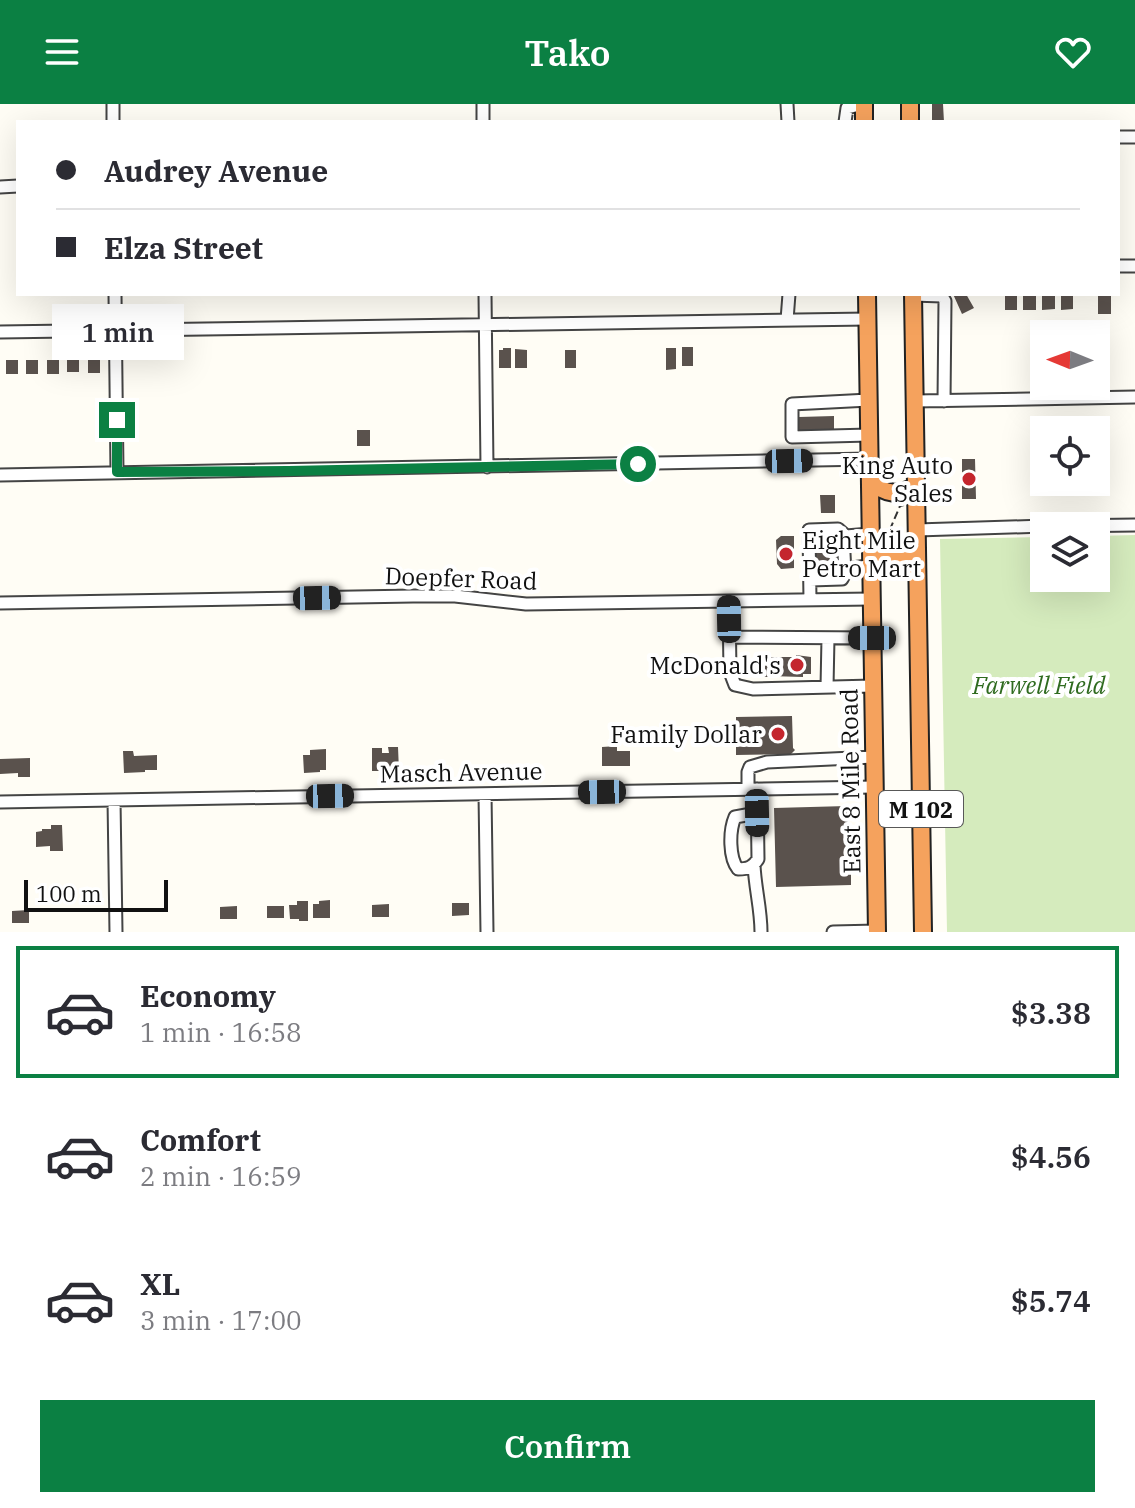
<!DOCTYPE html>
<meta charset="utf-8">
<style>
:root{--surface:#fff;--page:#f7f7f7;--text:#2b2b33;--muted:#7c7c81;--line:#e1e1e2;--accent:#0b8043}
body{margin:0;font-family:"IBM Plex Serif",serif;background:var(--page);color:var(--text);height:100vh;display:flex;flex-direction:column;font-size:30px;white-space:nowrap}
*{box-sizing:border-box;margin:0}
p{font-size:26px;color:var(--muted)}
.icon{flex:none;width:44px;height:44px;fill:none;stroke:currentColor;stroke-width:2;stroke-linecap:round;stroke-linejoin:round}
.map{position:relative;height:828px;overflow:hidden}
.panel{display:flex;flex-direction:column;background:var(--surface);flex:1}
.panel>*{flex:none}
.guide{position:absolute;left:16px;top:16px;width:1104px;height:176px;border-radius:0px;box-shadow:0 8px 32px #0002;display:grid;align-content:center;height:176px;padding:0 40px;background:var(--surface)}
.needle{width:52px;rotate:271deg}
.controls{position:absolute;left:1030px;top:216px;display:grid;gap:16px}
.controls a{display:grid;place-items:center;width:80px;height:80px;border-radius:0px;background:var(--surface);box-shadow:0 8px 32px #0002;font-size:40px}
.scale{position:absolute;left:24px;bottom:20px;width:144px;box-sizing:border-box;padding-left:8px;border:4px solid #111;border-top:0;font-size:22px;line-height:28px;white-space:nowrap;color:#111;-webkit-text-stroke:6px #fff;paint-order:stroke}
.end{position:absolute;width:36px;height:36px;margin:-18px;border:10px solid #0b8043;background:#fff;box-shadow:0 0 0 4px #fff}
.from{border-radius:50%}
.bubble{position:absolute;height:56px;border-radius:0px;background:var(--surface);box-shadow:0 8px 32px #0002;font-size:26px;font-weight:600;line-height:56px;text-align:center}
.car{position:absolute;width:24px;height:48px;margin:-24px -12px;border-radius:10px;box-shadow:0 0 6px 2px #0007;background:linear-gradient(#222 24%,#8ab4d8 0 40%,#222 0 76%,#8ab4d8 0 86%,#222 0)}
.guide b{display:flex;align-items:center;gap:28px;height:76px;font-size:30px}
.guide b+b{border-top:2px solid var(--line)}
.guide i{width:20px;height:20px;background:var(--text)}
ul{padding:14px 0 0;list-style:none}
li{display:flex;align-items:center;gap:24px;height:132px;margin:0 16px 12px;padding:0 24px;border:4px solid transparent;border-radius:0px}
li div{flex:1}
li b{display:block;font-size:30px}
li em{font-style:normal;font-weight:600}
li.current{border-color:var(--accent)}
li>.icon{width:72px;height:72px;stroke-width:1.5}
.button{display:flex;gap:16px;margin-top:auto;padding:16px 40px}
.button a{flex:1;height:92px;border-radius:0px;background:var(--accent);color:#fff;font-size:32px;font-weight:600;line-height:92px;text-align:center}
header{display:flex;justify-content:space-between;align-items:center;height:104px;padding:0 40px;background:var(--accent);color:#fff;font-size:36px;font-weight:600}
.map>svg:first-child{display:block}
</style>
<header><svg class="icon" aria-label="menu" viewBox="0 0 24 24"><path d="M4 6h16M4 12h16M4 18h16"/></svg>Tako<svg class="icon" aria-label="heart" viewBox="0 0 24 24"><path d="M12 20l-8-8c-3-5 5-10 8-4 3-6 11-1 8 4z"/></svg></header>
<div class="map">
<svg width="1135" height="828" viewBox="0 0 1135 828">
<rect width="100%" height="100%" fill="#fffdf5"/>
<path fill="#d5ebbd" d="M1135,431v397h-188l-7,-393 104,-2v41h52v-42z"/>
<path fill="#5a524d" d="M932,0h11l1,18h-12z
M953,190h13l8,14 -12,6z
M1005,190h12v16h-12z
M1023,190h13v16h-13z
M1042,190h13v15l-13,1z
M1061,190h12v15l-12,1z
M1098,190h13v20h-13z
M682,243h11v19h-11z
M503,244h8v20h-12v-18h4z
M666,244h10v21l-10,1z
M515,245l12,1v18h-12z
M565,246h11v18h-11z
M67,254h12v14h-12z
M88,255h12v14h-12z
M6,256h12v14h-12z
M26,256h12v14h-12z
M47,256h12v14h-12z
M834,312v17l-38,-1v-11h3v-4z
M357,326h13v16h-13z
M962,355h13l1,40h-14z
M820,391h15v18h-14z
M816,431h23v37l-23,1z
M781,432h13v32l-13,1 -4,-5 -1,-24z
M796,551l15,2v17h-8v3l-34,-1v1h-4l-4,-1v-4h-5v-15h40z
M792,612l1,32 2,2 -6,6 -2,-2 -51,1v-38z
M617,642v5h13v15h-28v-19z
M388,643h10l1,24h-27v-23h10v5h7z
M326,645v21h-6v2l-16,1 -1,-18h7v-5z
M123,647h10l1,5 23,-1v15h-12v2l-21,1z
M30,654v19h-12v-4l-18,1v-15z
M847,702l2,61h2v18l-75,2 -2,-79z
M51,721h11l1,26h-13v-5l-14,1v-15l6,-1v-2h9z
M330,796v18h-17v-14h6v-3z
M297,797h11v20h-9v-2h-9l-1,-14h8z
M452,799h17v12l-17,1z
M389,800v13h-17v-12z
M237,802v13h-17v-12z
M267,802h17v12h-17z
M29,806v13h-17v-12z"/>
<g fill="none" stroke-linecap="round" stroke-linejoin="round">
<g stroke="#444" stroke-width="15">
<path id="minor" d="M113,0v18
M787,0l1,18
M483,18v-18
M845,18l2,-14 17,-4
M1118,33h17
M0,83l18,-1
M1118,162h17
M115,190l2,178
M485,190l2,173
M913,191l29,1 3,5 -1,100
M787,216l2,-26
M0,228l868,-13
M869,296l-77,4v33l77,-2
M915,297l220,-4
M0,371l869,-16
M1064,422l71,-1
M917,426l127,-4
M843,430l2,39
M810,476l32,-1c6,-13 16,-12 29,-13
M810,496l-1,-70 29,-1 8,7 24,-2
M729,498l1,70 5,13 18,4 120,-3
M0,499l413,-7h42l71,8 345,-5
M730,533l142,1
M827,583l1,-49
M748,685v-17l2,-5 17,-5 107,-5
M757,685l1,70c-5,8 -10,10 -20,10 -9,-11 -9,-38 -3,-52l22,-4
M485,690l2,138
M114,696l2,132
M0,698l874,-15
M754,761c1,23 7,44 7,67
M833,828l44,-1"/>
</g>
<g stroke="#222" stroke-width="20">
<path id="highway" d="M864,0v18
M910,0v18
M867,190l10,638
M913,190l10,638
M870,377c16,14 28,15 46,5
M871,459c19,-15 30,-12 46,5"/>
</g>
<path stroke="#333" stroke-width="2" stroke-dasharray="8 4" stroke-linecap="butt" d="M885,437l15,-35 4,-1"/>
<use href="#minor" stroke="#fff" stroke-width="11"/>
<use href="#highway" stroke="#f5a25d" stroke-width="16"/>
</g>
<g fill="none" stroke-linecap="round" stroke-linejoin="round">
<path stroke="#0b8043" stroke-width="10" d="M117,316v52l171,-1 350,-7"/>
</g>
<g fill="#c4262e" stroke="#fff" stroke-width="3">
<circle cx="969" cy="375" r="8"/>
<circle cx="786" cy="450" r="8"/>
<circle cx="797" cy="561" r="8"/>
<circle cx="778" cy="630" r="8"/>
</g>
<g text-anchor="middle" dominant-baseline="central" stroke-width="8" stroke-linejoin="round" paint-order="stroke">
<rect fill="#fff" stroke="#585858" stroke-width="2" x="879" y="687" width="84" height="36" rx="6"/>
<g font-size="22" font-weight="bold" fill="#111">
<text x="921" y="705">M 102</text>
</g>
<g font-size="24" fill="#111" stroke="#fff" text-anchor="end">
<text x="953" y="361">King Auto<tspan x="953" dy="28">Sales</tspan></text>
<text x="802" y="436" text-anchor="start">Eight Mile<tspan x="802" dy="28">Petro Mart</tspan></text>
<text x="781" y="561">McDonald's</text>
<text x="762" y="630">Family Dollar</text>
</g>
<g font-size="24" fill="#111" stroke="#fff">
<text transform="translate(461 474) rotate(2)">Doepfer Road</text>
<text transform="translate(461 668) rotate(-1)">Masch Avenue</text>
<text transform="translate(850 677) rotate(-91)">East 8 Mile Road</text>
</g>
<g font-size="24" font-style="italic" fill="#2f6b1f" stroke="#fff">
<text x="1039" y="581">Farwell Field</text>
</g>
</g>
</svg>
<div class="controls">
<a><svg class="needle" viewBox="-14 -14 28 28"><path d="M0-13l5 13h-10z" fill="#e53935"/><path d="M0 13l5-13h-10z" fill="#7c7c81"/></svg></a>
<a><svg class="icon" aria-label="locate" viewBox="0 0 24 24"><circle cx="12" cy="12" r="6"/><path d="M12 2v4M12 18v4M2 12h4M18 12h4"/></svg></a>
<a><svg class="icon" aria-label="layers" viewBox="0 0 24 24"><path d="M12 4l9 5-9 5-9-5zM3 14l9 5 9-5"/></svg></a>
</div>
<div class="scale">100 m</div>
<i class="end from" style="left:638px;top:360px"></i>
<i class="end" style="left:117px;top:316px"></i>
<div class="bubble" style="left:52px;top:200px;width:132px">1 min</div>
<i class="car" style="left:789px;top:357px;rotate:89deg"></i>
<i class="car" style="left:317px;top:494px;rotate:89deg"></i>
<i class="car" style="left:729px;top:515px;rotate:359deg"></i>
<i class="car" style="left:872px;top:534px;rotate:270deg"></i>
<i class="car" style="left:602px;top:688px;rotate:269deg"></i>
<i class="car" style="left:330px;top:692px;rotate:89deg"></i>
<i class="car" style="left:757px;top:709px;rotate:179deg"></i>
<div class="guide">
<b><i class="from"></i>Audrey Avenue</b>
<b><i></i>Elza Street</b>
</div>
</div>
<section class="panel">
<ul>
<li class="current"><svg class="icon" aria-label="car" viewBox="0 0 24 24"><path d="M5 17H2v-5l4-1 3-4h7l3 4 3 1v5h-3M9 17h6M6 11h13"/><circle cx="7" cy="17" r="2"/><circle cx="17" cy="17" r="2"/></svg><div><b>Economy</b><p>1 min · 16:58</p></div><em>$3.38</em></li>
<li><svg class="icon" aria-label="car" viewBox="0 0 24 24"><path d="M5 17H2v-5l4-1 3-4h7l3 4 3 1v5h-3M9 17h6M6 11h13"/><circle cx="7" cy="17" r="2"/><circle cx="17" cy="17" r="2"/></svg><div><b>Comfort</b><p>2 min · 16:59</p></div><em>$4.56</em></li>
<li><svg class="icon" aria-label="car" viewBox="0 0 24 24"><path d="M5 17H2v-5l4-1 3-4h7l3 4 3 1v5h-3M9 17h6M6 11h13"/><circle cx="7" cy="17" r="2"/><circle cx="17" cy="17" r="2"/></svg><div><b>XL</b><p>3 min · 17:00</p></div><em>$5.74</em></li>
</ul>
<div class="button"><a>Confirm</a></div>
</section>
